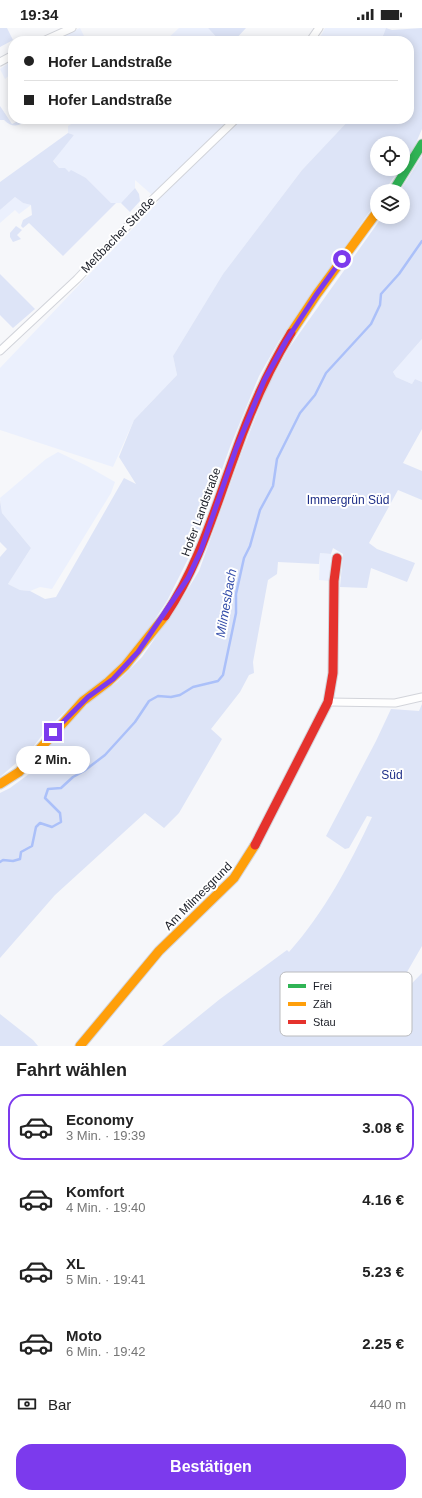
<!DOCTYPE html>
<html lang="de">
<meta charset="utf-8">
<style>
:root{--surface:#fff;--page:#f6f6f6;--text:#222;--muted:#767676;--line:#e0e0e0;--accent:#7c3aed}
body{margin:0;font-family:Helvetica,sans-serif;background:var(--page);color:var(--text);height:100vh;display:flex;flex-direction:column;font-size:15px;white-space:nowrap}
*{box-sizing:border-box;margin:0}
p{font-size:13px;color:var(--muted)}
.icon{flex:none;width:22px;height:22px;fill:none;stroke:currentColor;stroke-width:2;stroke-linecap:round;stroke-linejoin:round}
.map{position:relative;height:1018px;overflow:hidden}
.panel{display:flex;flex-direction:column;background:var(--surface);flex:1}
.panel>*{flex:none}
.guide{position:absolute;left:8px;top:8px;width:406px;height:88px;border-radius:16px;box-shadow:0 2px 10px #0003;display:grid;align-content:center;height:88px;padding:0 16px;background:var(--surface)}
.fabs{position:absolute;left:370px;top:108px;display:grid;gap:8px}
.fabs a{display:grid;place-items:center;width:40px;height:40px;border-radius:50%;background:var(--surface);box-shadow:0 2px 10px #0003;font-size:20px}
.end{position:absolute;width:18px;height:18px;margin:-9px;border:5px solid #7c3aed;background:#fff;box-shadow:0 0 0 2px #fff}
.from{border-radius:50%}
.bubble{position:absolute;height:28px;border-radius:14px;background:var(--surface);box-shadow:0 2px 10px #0003;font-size:13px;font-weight:600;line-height:28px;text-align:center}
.guide b{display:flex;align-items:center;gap:14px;height:38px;font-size:15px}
.guide b+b{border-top:1px solid var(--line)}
.guide i{width:10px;height:10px;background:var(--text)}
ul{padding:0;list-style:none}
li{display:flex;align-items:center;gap:12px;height:66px;margin:0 8px 6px;padding:0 8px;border:2px solid transparent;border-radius:16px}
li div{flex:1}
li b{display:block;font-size:15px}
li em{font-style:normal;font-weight:600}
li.active{border-color:var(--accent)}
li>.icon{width:36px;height:36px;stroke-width:1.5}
h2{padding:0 16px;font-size:18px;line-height:48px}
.pay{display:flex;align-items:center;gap:10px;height:44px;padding:0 16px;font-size:15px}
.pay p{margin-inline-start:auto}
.action{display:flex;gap:8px;margin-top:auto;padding:8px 16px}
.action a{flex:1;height:46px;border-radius:16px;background:var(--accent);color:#fff;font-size:16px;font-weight:600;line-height:46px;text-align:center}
.status{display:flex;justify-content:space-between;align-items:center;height:28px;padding:0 20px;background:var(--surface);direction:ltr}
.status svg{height:11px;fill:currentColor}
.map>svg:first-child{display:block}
</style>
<div class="status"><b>19:34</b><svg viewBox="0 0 49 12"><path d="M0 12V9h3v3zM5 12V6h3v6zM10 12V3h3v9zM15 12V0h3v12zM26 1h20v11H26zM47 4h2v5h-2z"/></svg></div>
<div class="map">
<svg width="422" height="1018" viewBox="0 0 422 1018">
<rect width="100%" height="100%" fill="#f6f7fa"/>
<path fill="#ebf0fd" d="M80,0l4,8 -12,5h-20z
M179,0h29l12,13h-55z
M325,0h61l-5,13h-63z
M13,32v12l-8,7 -5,-10z
M79,91h271l-48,51 -79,104 -50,82 4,19 -43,45 -21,47 -113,-37v-62l159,-167 -24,-21v8l-14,15h-10l-25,-25 -27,-10 -6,-8 21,-25 -6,-2v-7z
M15,169l8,6 8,2 -12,9 -4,-4 -15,13v-13z
M422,311v43l-7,-3 -3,5 -16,-7 -3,-5z
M58,424l29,14 28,16 -4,11 -59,96 -12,-2 -10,4 -10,-1 -12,-6 23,-36 -29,-35 -2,-15 46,-39z
M320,525l11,1 -2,27 -10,-1z"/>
<path fill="#dde4f7" d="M0,0h7l6,12 -13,7z
M208,0h38l-12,13h-14z
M386,0l6,2 30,-2v101l-7,16 -12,20v-22h-26v26h23l-16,22h-7v10l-98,140 -20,35 -29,71 -36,100 -27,54 -31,47 -27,27 -25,19 -36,34 -19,24 -29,25v-220l7,-8 -7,-7v-42l2,13 29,35 -23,36 12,6 10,1 15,8 11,-2 68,-119 12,6 -17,-27 15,-37 43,-45 -4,-19 50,-82 79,-104 48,-51h59v-78h-28z
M0,78l12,18 10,-5h7c-9,7 -16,10 -25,1h-4z
M68,105l6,2 -21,26 6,7h6l4,4 2,-2 15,8 25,25h5l-53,53 -34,-33 -6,5 -2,-2 2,-6 9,-5 -1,-10 -8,-2 -8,-6 -15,13v-28z
M422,128v183l-29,33 3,5 16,7 3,-5 7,3v47l-19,34 19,8v29l-24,-10 -29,53 8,6 38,14 -8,19 -36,-14 -4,20 -27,-1 3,-33 -10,-6 -2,6 -11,-1 -1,11 -41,-2 -1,12 -9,6 -15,82 1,11 -5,2 -9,17 -29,37 11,10 -43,74 -15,15 -19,-15 -90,82 -55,63v-165l10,-5 19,-14 28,-38 33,-34 27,-20 25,-25 36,-52 21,-34 43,-119 25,-64 22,-40 93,-131h21v-26h-3z
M135,160l4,6 1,7 -10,11 -9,-9z
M16,198l6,4 -5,5 4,4 -8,3 -3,-5v-4z
M0,246l35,35 -22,19 -13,-13z
M422,676v242l-27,47 -18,18 -23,2 15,14 53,-54v73h-260l58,-47 67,-49 2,2c35,-39 61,-88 83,-135l-5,-1 -18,32 -4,1 -19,-13 50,-95 15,-32 28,2z
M0,986l33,26 5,6h-38z"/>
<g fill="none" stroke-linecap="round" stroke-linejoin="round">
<path stroke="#abc0f9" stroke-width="2.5" d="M0,834l3,-2 10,1 7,-2 1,-7 11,-6 4,-19 4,-4 12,4 9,-5 -1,-9 -15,-15 3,-9 13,-1 12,-11 11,-6 21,-16 30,-33 14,-21 9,-5 13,1 9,-2 13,-8 25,-6 5,-6 13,-62v-19l8,-36 6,-12 10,-36 13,-24 4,-27 23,-46 15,-18 11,-22 45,-49 9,-19 1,-11 18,-20 23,-33"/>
<g stroke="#d2d4da" stroke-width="9">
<path id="street" d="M43,13l29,-13
M310,13l9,-13
M0,34l13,-7
M0,323l77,-72 77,-81 82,-79
M328,674l67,1 27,-6"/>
</g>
<g stroke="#d2d4da" stroke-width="11">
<path id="fast" d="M393,163l29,-47"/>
</g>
<g stroke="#d2d4da" stroke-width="11">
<path id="slow" d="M291,305l26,-39 60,-82
M0,756l19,-12 64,-71 25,-19 17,-16 40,-50
M80,1018l79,-95 75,-73 21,-33"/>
</g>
<g stroke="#d2d4da" stroke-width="11">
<path id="jam" d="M165,588c34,-51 48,-102 69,-159 15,-43 33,-85 57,-124
M255,817l73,-143 5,-29 1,-92 3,-23"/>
</g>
<use href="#street" stroke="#fefefe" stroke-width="7"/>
<use href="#fast" stroke="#30b455" stroke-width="9"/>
<use href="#slow" stroke="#ff9f0a" stroke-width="9"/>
<use href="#jam" stroke="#e5322d" stroke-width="9"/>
</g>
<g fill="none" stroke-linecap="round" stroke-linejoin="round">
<path stroke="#7c3aed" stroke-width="5" d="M53,704l35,-35 25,-18 25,-27 50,-74 13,-28 35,-101 28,-68 22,-40 30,-46 26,-36"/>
</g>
<g text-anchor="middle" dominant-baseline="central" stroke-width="4" stroke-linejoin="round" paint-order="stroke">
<g font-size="12" fill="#1a1d26" stroke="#fff">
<text transform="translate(118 207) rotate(-46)">Meßbacher Straße</text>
<text transform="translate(201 484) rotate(-70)">Hofer Landstraße</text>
<text transform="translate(198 868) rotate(-45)">Am Milmesgrund</text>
</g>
<g font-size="12" fill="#1c2d87" stroke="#fff">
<text x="348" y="472">Immergrün Süd</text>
<text x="392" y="747">Süd</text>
</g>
<g font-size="13" font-style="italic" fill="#354eaa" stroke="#fff">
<text transform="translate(226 575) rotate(-80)">Milmesbach</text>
</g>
</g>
<rect x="280" y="944" width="132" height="64" rx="6" fill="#fff" stroke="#babbbe" stroke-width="1"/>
<rect x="288" y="956" width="18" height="4" fill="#30b455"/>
<rect x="288" y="974" width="18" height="4" fill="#ff9f0a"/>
<rect x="288" y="992" width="18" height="4" fill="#e5322d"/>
<g font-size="11" fill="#1a1d26">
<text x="313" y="962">Frei</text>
<text x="313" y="980">Zäh</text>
<text x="313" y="998">Stau</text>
</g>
</svg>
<div class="fabs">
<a><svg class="icon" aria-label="locate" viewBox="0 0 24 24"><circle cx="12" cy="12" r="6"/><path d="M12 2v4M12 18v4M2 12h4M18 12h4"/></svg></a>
<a><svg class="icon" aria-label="layers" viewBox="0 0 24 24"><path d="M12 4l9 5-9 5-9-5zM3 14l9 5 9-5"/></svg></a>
</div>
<i class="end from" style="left:342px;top:231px"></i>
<i class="end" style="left:53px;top:704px"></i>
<div class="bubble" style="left:16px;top:718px;width:74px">2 Min.</div>
<div class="guide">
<b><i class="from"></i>Hofer Landstraße</b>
<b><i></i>Hofer Landstraße</b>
</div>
</div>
<section class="panel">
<h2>Fahrt wählen</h2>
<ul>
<li class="active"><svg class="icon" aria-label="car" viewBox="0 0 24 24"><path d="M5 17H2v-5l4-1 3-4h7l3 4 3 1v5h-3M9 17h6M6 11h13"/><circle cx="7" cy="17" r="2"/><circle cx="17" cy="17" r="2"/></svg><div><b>Economy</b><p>3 Min. · 19:39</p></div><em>3.08 €</em></li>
<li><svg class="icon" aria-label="car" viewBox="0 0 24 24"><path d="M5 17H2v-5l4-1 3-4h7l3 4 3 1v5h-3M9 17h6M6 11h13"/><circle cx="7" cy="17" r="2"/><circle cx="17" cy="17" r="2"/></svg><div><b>Komfort</b><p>4 Min. · 19:40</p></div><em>4.16 €</em></li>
<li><svg class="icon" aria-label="car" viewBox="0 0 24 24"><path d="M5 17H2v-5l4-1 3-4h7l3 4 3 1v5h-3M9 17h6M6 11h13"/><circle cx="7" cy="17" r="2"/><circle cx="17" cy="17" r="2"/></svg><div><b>XL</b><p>5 Min. · 19:41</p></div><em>5.23 €</em></li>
<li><svg class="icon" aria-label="car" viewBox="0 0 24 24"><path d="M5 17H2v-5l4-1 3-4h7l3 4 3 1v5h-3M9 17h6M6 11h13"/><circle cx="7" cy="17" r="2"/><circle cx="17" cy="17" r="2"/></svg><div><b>Moto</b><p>6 Min. · 19:42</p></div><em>2.25 €</em></li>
</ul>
<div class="pay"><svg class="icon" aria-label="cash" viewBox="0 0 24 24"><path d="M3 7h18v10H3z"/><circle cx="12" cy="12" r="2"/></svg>Bar<p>440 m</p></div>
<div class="action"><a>Bestätigen</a></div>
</section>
